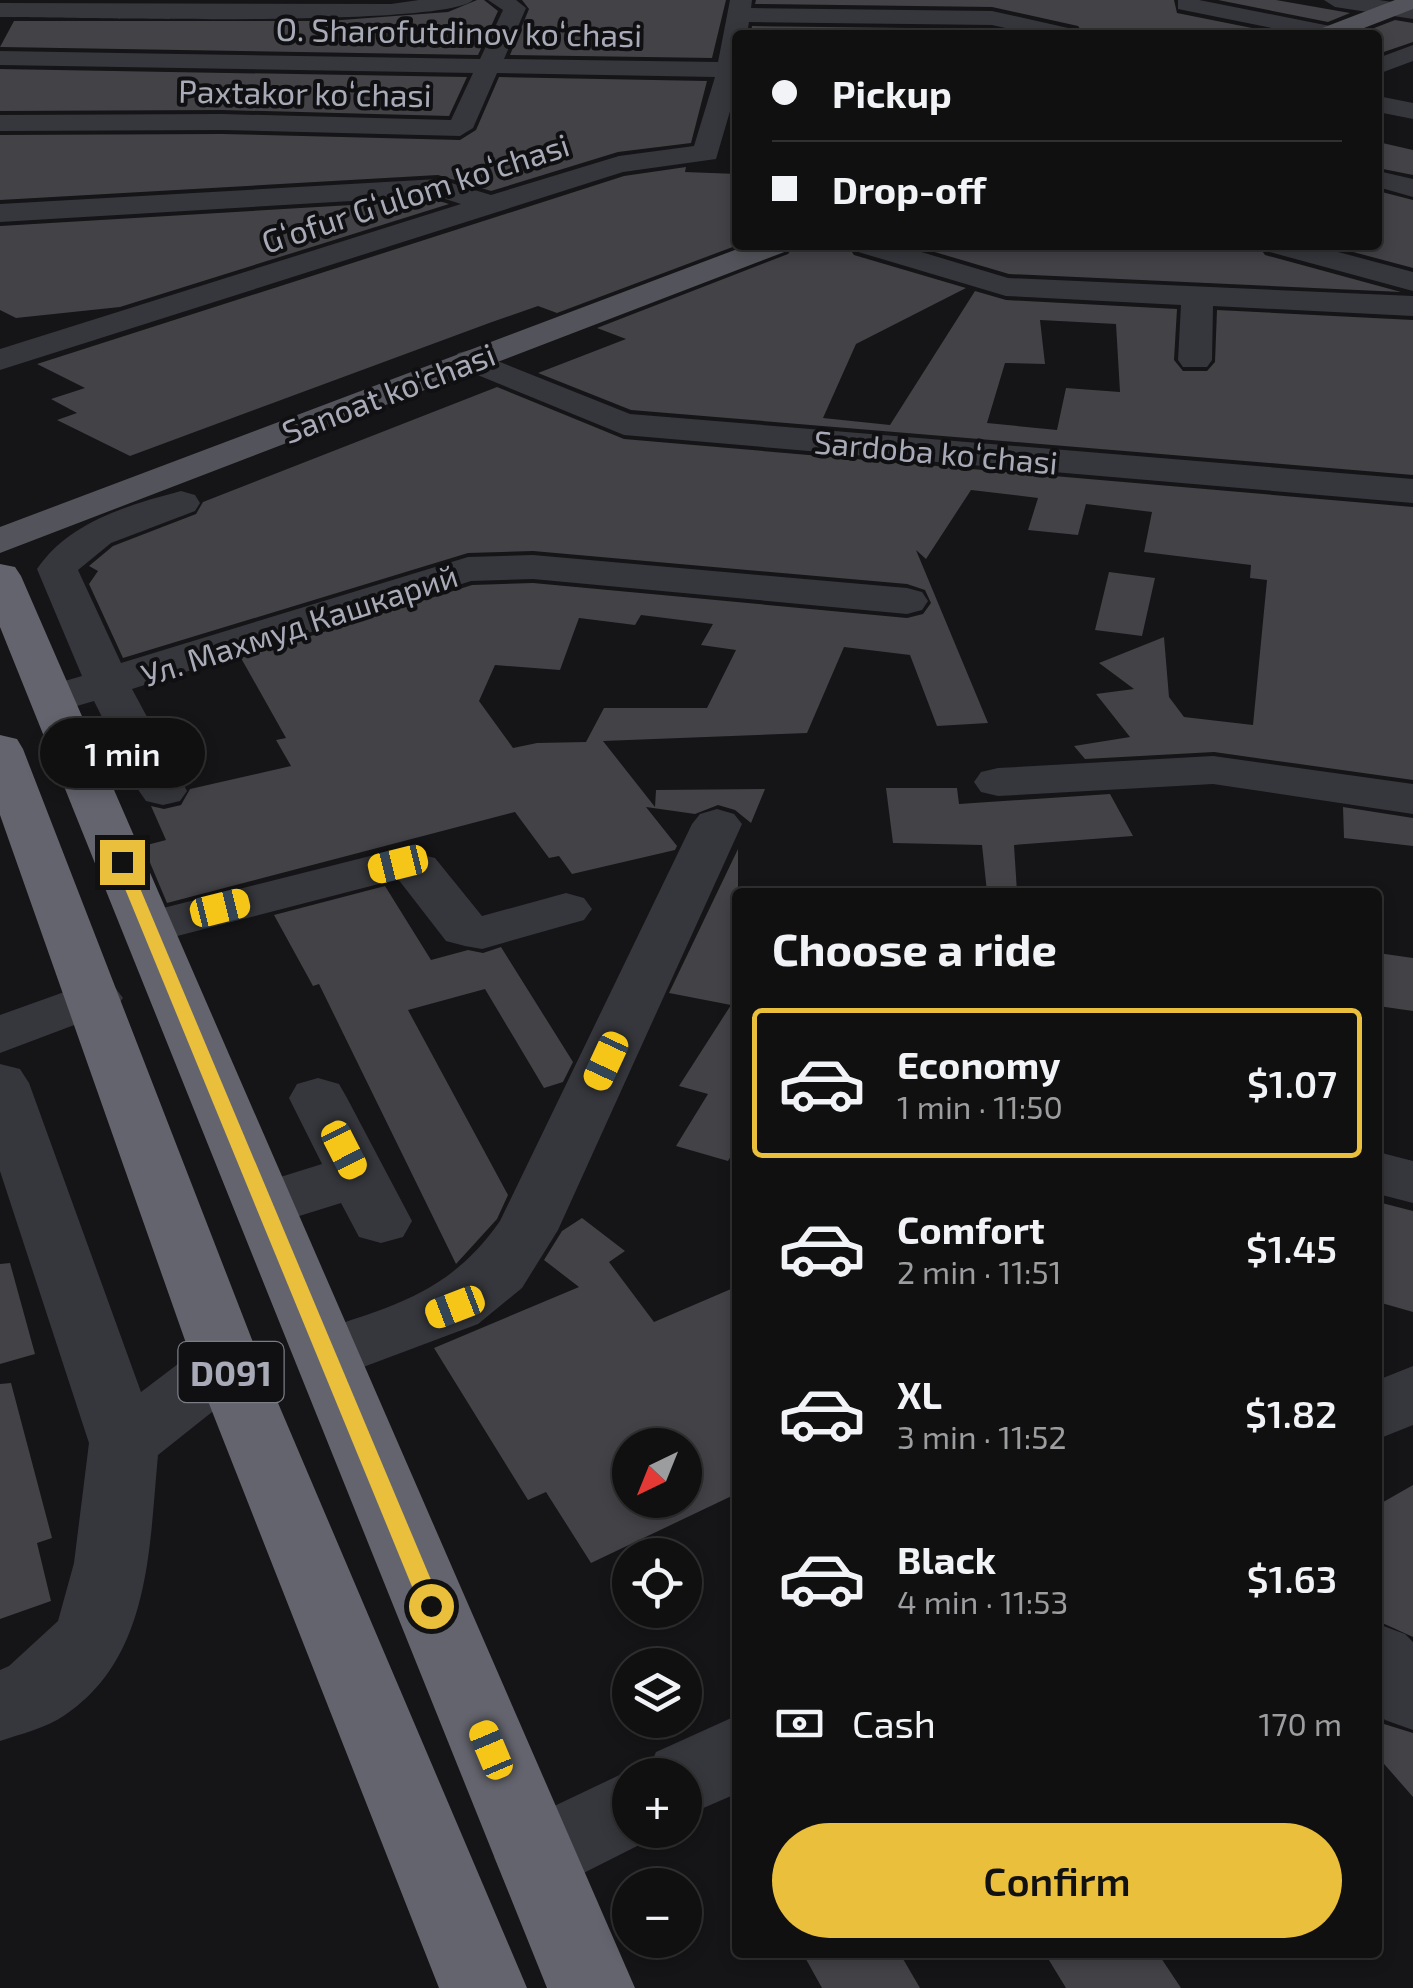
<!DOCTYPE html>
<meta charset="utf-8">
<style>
:root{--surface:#101011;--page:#19191a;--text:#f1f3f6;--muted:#9c9d9f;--line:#303031;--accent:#e9bf3b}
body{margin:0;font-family:"Exo 2",sans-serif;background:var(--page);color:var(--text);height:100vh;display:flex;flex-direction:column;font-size:38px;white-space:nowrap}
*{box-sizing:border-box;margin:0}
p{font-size:32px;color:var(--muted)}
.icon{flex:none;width:55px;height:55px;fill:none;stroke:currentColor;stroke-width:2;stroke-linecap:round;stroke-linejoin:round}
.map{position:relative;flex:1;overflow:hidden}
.sheet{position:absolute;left:732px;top:888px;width:650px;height:1070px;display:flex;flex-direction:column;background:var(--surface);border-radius:10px;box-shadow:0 5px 15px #0003,0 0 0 2px var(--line)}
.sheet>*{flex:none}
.banner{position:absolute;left:732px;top:30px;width:650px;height:220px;border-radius:10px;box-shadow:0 5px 15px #0003,0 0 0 2px var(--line);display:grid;align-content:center;height:220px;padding:0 40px;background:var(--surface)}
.needle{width:65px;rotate:223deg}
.fabs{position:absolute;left:612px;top:1428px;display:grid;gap:20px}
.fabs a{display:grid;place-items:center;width:90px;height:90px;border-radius:50%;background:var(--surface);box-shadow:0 5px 15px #0003,0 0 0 2px var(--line);font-size:50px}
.end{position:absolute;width:45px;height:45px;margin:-22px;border:12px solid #e9bf3b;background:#111;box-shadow:0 0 0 5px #111}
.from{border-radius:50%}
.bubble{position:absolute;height:70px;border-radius:35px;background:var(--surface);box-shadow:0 5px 15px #0003,0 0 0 2px var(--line);font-size:32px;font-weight:600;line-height:70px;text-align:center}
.car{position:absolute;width:30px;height:60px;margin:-30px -15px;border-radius:12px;box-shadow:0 0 8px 2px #0007;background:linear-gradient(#f5c518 24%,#345 0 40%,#f5c518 0 76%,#345 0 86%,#f5c518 0)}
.banner b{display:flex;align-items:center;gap:35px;height:95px;font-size:38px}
.banner b+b{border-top:2px solid var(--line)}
.banner i{width:25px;height:25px;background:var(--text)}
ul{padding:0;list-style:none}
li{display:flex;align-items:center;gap:30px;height:150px;margin:0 20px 15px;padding:0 20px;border:5px solid transparent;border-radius:10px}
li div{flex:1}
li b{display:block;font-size:38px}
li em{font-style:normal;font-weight:600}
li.on{border-color:var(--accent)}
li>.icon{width:90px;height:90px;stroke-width:1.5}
h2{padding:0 40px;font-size:45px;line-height:120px}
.pay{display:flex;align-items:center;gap:25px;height:110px;padding:0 40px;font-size:38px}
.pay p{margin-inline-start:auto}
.action{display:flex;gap:20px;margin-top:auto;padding:20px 40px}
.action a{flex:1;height:115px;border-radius:60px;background:var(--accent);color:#111;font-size:40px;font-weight:600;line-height:115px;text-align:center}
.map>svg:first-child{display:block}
</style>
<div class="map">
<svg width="1413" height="1988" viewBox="0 0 1413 1988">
<rect width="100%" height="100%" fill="#151517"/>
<path fill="#424247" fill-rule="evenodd" d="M477,0h7l14,11 -20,44 -478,-8 14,-26h314l120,-9z
M522,0h204l-14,58 -202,-3 19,-46z
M756,0h418l3,13 110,22h-202l-7,-9 -86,-19 -237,-3z
M1218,0h58l74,13 -22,9z
M1395,20l18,3v19l-35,12v-19h-22z
M752,26l240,3 28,6h-269z
M0,70v-1l467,8 -18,39 -227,-6 -222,1z
M499,77l208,4 -16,62 -73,9 -127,39 -53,-16 -438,25v-65l222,-1 238,6 16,-10z
M1378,142l35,8v25l-35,-7z
M686,167l-1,5 53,2v71l-181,68 -19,-7 -46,16 -362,134 -73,-36 20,-7 -26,-14 34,-11 -48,-24 587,-188z
M1378,191l35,9v68l-86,-23h51z
M436,200l13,4 -329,103 -104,11 -16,-8v-84z
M795,245h52l7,10 112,33 -110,56 -33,74 67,7 85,-134 31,9 171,9 -3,51 9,11h24l8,-9 2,-52 196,10v155l-782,-65 -93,-37 88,-34 -29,-11 191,-74zM1040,320l76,4 4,68 -54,-4 -9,42 -70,-7 18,-60 40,1z
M911,245h347l7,10 136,37 -392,-18z
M497,387l127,52 789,68v273l-199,-28 -129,7 -11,-13 56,-9 -34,-43 38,-5 -35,-26 65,-26 5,60 15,20 69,8 14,-145 -17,-2 1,-13 -107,-13 8,-40 -66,-8 -8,31 -50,-5 10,-32 -67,-8 -45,69 -10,-9 72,173 -51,3 -27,-71 -66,-8 -37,86 -204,8 52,66 1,-17 109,-1 -14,34 -16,-13 -17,-5 -23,9 -49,-7 31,39 -2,4 -103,24 -13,-18 -10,2 -34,-46 -348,91 -24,-57 23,-6 -15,-34 13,3 17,-4 9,-16 101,-23 -15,-26 10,-2 -45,-80 231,-73 61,-2 374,35 16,-4 8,-11 -6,-13 -18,-6 -374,-33 -65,2 -345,105 -34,-74 9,-13 -9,-5 24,-20 83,-32 7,-12zM641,615l72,9 -12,21 35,5 -29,58h-103l-18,34 -49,1 -24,5 -34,-47 16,-36 65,5 19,-52 56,7z
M1109,572l46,6 -13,58 -47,-6z
M886,788h71l2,16 151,-10 23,42 -119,9 3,47h-30l-5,-47 -89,-2z
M1343,807l70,11v28l-69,-8z
M738,849v296l-10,16 -52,-15 32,-52 -29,-8 52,-81 -62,-12z
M385,886l46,74 37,-10 15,3 18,-6 72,115 -10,20 -19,6 -59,-99 -77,21 100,185 -11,24 -41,45 -137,-280 -6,2 -39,-71z
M1378,953l35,5v53l-35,-5z
M1378,1202l35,9v101l-35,-10z
M582,1218l43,33 -16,11 45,60 84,-36v207l-147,70 -45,-71 -18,8 -94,-152 145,-61 -35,-27 18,-29zM630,1445h55v55h-55z
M10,1263l25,91 -35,10v-100z
M11,1383l41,155 -15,5 14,58 -51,18v-235z
M1413,1485v152l-35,-16v-116z
M1378,1716l6,8 29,9v64l-35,-40z
M802,1952h97l21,36h-98z
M1044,1952h113l24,36h-115z"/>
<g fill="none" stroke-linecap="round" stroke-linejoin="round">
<path fill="#36373c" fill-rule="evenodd" d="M419,0h54c-28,28 -408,17 -473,17v-14l391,1z
M488,0h28l10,8 -22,51 214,3 12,-62h22l-1,8 241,3 85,19 4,5h-43l-46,-10 -243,-3 -2,13h-9v49l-22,75 -93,13 -623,198v-21l461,-145 -25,-8 -436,26v-18l438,-25 53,16 128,-39 75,-10 21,-69 -218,-4 -24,55 -13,8 -238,-6 -222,1v-16l222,-1 229,6 22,-47 -473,-8v-14l480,8 23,-49z
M1178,0h21l131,26 12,7 -36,2 -128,-26z
M1324,0h55l34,5v14l-78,-12z
M1413,45v16l-35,13v-16z
M1378,96l35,7v16l-35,-7z
M1378,171l35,8v18l-35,-10z
M851,245h47l110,33 405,18v20l-200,-10 -1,54 -5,7h-24l-5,-7 3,-55 -175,-9 -151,-45z
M1262,245h50l101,27v19l-147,-40z
M470,350l160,64 783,65v24l-789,-68 -166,-68 -5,-7 5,-7z
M181,491l14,4 5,8 -5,8 -84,32 -33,27 43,93 347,-106 65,-2 374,33 15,4 6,9 -6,9 -15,4 -374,-35 -62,2 -339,108 55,102 -7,10 -17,4 -17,-4 -7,-10 -45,-90 -41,12 -16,-4 -7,-10 7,-10 45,-13 -45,-107c32,-47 91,-64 144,-78z
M1213,756l200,28v30l-200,-30 -215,12 -17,-4 -7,-10 7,-10 17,-4z
M717,809l17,5 8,10 -184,406 -36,58 -44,36 -152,57 -24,-8 -9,-18 9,-18c85,-31 143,-38 198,-116l192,-397 8,-10z
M398,849l37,9 47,58 84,-23 18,5 8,11 -8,11 -102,29 -17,-3 -19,-5 -48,-62 -248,64 -19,-5 -7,-11 7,-11z
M95,981l19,5 9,12 -9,12 -114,43v-38z
M0,1064l20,5 9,14 112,309 62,-47 24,-8 24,8 10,18 -10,18 -93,74c-9,93 -7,202 -93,260 -18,13 -45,19 -65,26v-71l9,-4 49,-45 16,-58 15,-120 -89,-272z
M318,1078l21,6 8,14 65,123 -9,16 -22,6 -22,-6 -18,-34 -77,24 -22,-6 -9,-16 9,-16 80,-25 -33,-66 8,-14z
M1378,1152l35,9v42l-35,-9z
M1413,1366v59l-35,14v-59z
M1378,1624l27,10 8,8v88l-28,-10 -7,-9z
M738,1715v78l-53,23v-41h-39l10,-23z
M630,1770l14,5h-14v55h31l-2,5 -123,62 -30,-12 -12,-28 12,-28z"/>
<path fill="#53545b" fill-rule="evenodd" d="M1395,0h18v9l-67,26h-33l4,-5z
M748,245h43l-4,6 -787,302v-26z"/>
<path fill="#63646d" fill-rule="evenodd" d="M0,564l15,3 6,9 614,1412h-88l-547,-1361z
M0,735l17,4 6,10 238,614 266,625h-88l-246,-625 -193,-548z"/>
</g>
<path fill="#e9bf3b" d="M122,857l7,5 313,744 -3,7h-16l-3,-7 -306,-744z"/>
<g text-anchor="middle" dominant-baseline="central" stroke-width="8" stroke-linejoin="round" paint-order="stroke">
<g font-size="32" fill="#a8abb7" stroke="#101012">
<text transform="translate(459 31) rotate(1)">O. Sharofutdinov koʻchasi</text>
<text transform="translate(305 92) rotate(1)">Paxtakor koʻchasi</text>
<text transform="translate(415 192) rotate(-18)">Gʻofur Gʻulom koʻchasi</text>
<text transform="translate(388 392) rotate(-21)">Sanoat ko'chasi</text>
<text transform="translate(936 451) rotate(5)">Sardoba koʻchasi</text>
<text transform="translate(299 624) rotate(-18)">Ул. Махмуд Кашкарий</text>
</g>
<rect fill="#101012" stroke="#7a7c86" stroke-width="2.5" x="178.5" y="1342" width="105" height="60" rx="8"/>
<g font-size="35" font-weight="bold" fill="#a8abb7">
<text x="231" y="1372">D091</text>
</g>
</g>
</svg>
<div class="fabs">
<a><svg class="needle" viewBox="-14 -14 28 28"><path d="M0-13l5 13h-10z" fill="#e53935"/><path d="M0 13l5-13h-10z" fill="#9c9d9f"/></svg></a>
<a><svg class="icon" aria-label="locate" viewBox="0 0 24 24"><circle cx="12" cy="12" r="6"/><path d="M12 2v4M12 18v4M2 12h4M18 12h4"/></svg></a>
<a><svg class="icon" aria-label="layers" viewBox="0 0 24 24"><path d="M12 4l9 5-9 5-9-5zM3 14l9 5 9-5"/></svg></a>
<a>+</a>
<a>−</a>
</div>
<i class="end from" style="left:431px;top:1606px"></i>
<i class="end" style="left:122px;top:862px"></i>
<div class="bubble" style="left:40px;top:718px;width:165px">1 min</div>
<i class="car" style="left:398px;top:864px;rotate:256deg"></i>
<i class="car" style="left:220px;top:908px;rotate:76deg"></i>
<i class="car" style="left:606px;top:1061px;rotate:205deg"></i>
<i class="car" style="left:344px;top:1150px;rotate:153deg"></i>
<i class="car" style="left:455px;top:1307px;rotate:249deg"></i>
<i class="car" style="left:491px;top:1750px;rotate:337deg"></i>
<div class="banner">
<b><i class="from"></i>Pickup</b>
<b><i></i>Drop-off</b>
</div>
<section class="sheet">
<h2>Choose a ride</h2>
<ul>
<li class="on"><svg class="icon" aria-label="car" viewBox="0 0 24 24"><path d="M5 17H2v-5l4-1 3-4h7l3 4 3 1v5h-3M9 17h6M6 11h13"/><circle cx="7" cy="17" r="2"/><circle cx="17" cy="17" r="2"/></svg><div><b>Economy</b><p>1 min · 11:50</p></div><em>$1.07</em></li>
<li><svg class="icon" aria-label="car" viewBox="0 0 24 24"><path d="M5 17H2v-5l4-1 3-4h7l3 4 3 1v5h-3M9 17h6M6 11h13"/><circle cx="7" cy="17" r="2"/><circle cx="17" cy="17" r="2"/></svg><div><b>Comfort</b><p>2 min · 11:51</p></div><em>$1.45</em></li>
<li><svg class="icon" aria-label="car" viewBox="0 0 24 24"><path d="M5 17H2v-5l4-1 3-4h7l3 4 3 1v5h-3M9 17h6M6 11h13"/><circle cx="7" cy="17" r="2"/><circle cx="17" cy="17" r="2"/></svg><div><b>XL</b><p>3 min · 11:52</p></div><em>$1.82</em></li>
<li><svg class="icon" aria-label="car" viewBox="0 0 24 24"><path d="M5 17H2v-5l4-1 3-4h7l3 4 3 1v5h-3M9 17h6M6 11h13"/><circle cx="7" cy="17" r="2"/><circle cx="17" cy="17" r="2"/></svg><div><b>Black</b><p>4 min · 11:53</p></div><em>$1.63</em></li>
</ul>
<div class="pay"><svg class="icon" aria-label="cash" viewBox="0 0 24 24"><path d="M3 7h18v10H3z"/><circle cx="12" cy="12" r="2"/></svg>Cash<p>170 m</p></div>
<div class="action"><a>Confirm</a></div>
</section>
</div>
